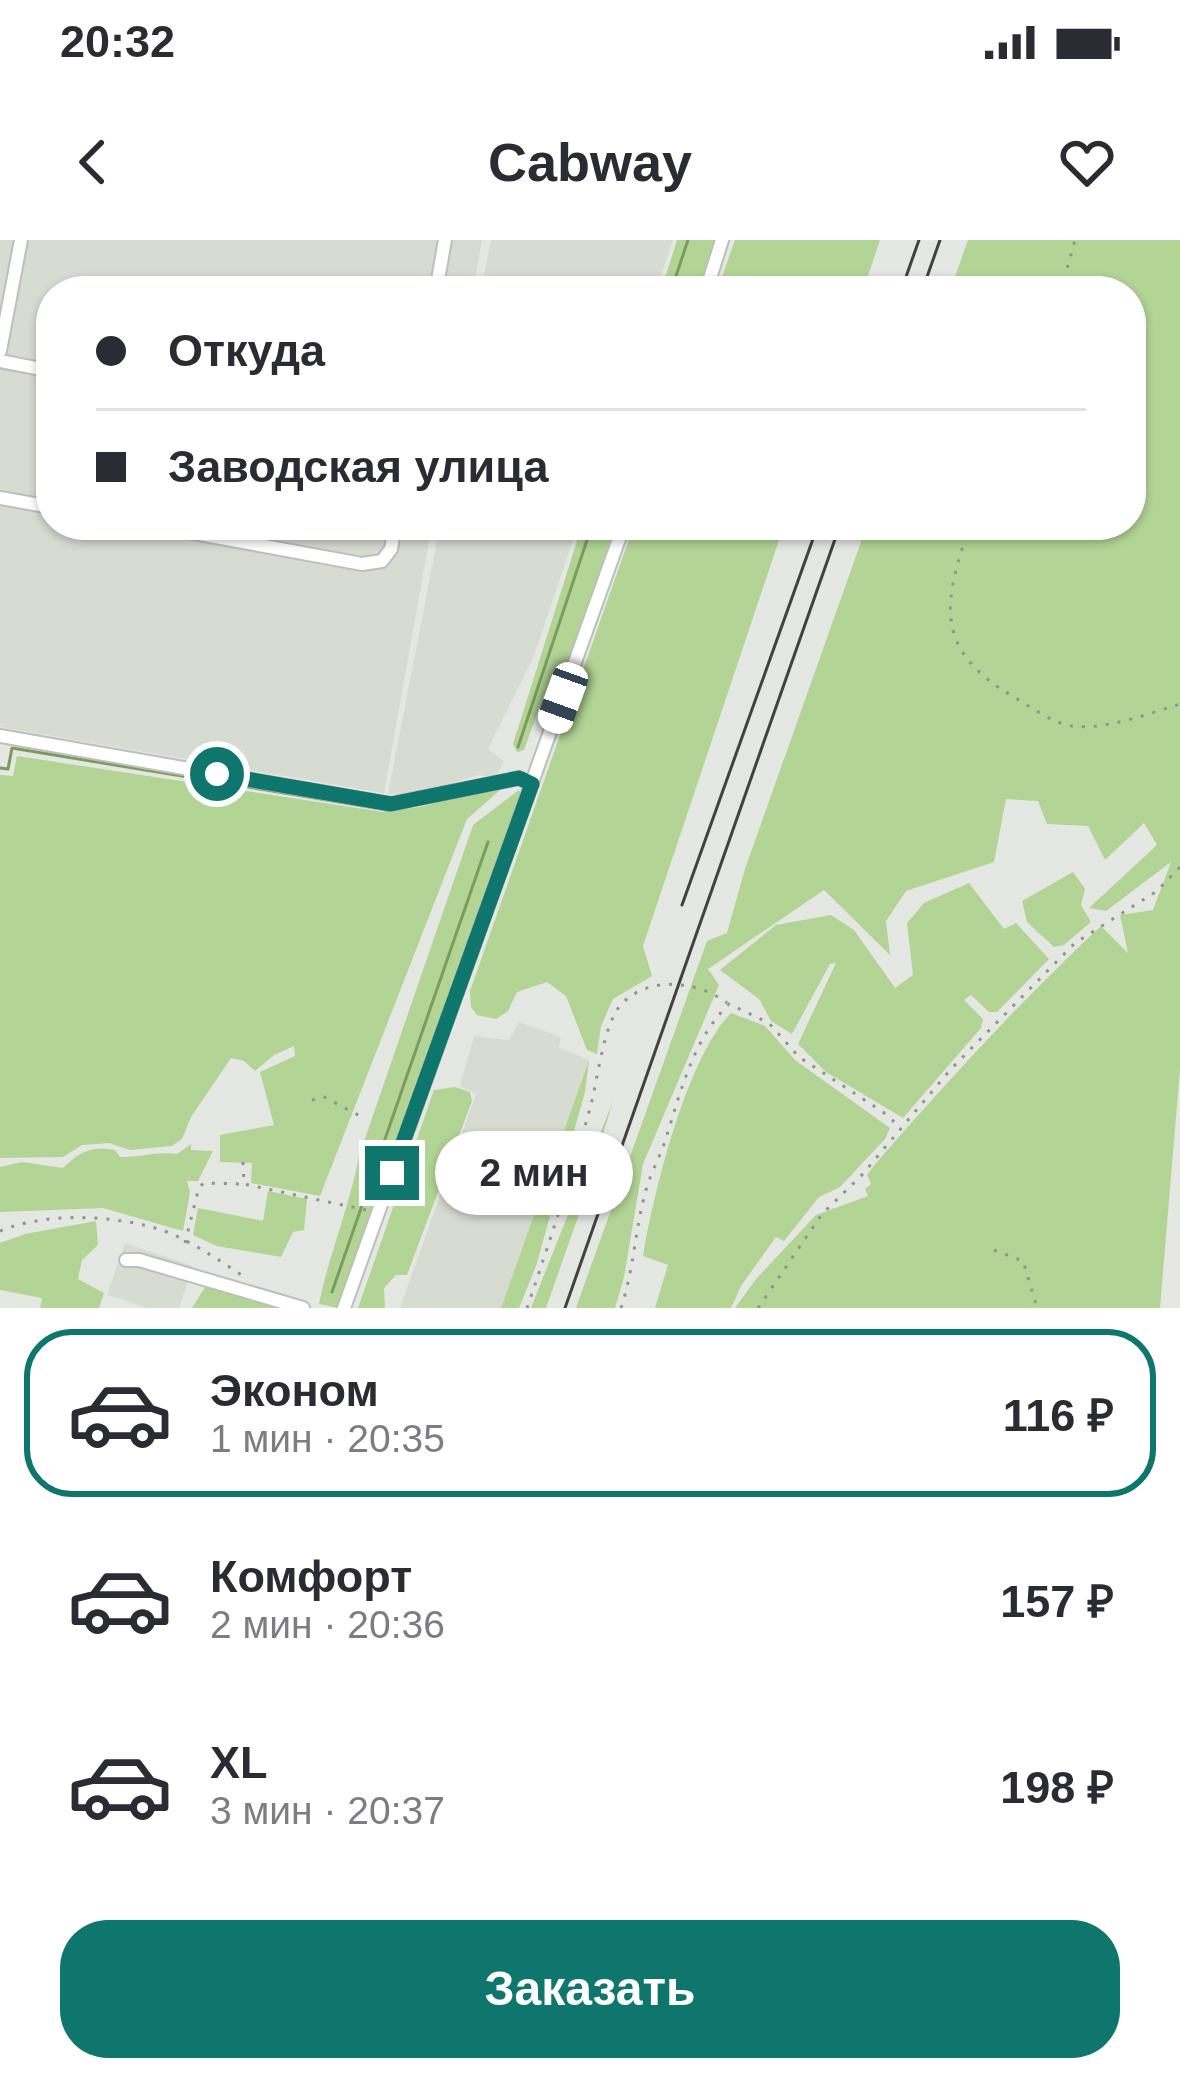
<!DOCTYPE html>
<html lang="ru">
<meta charset="utf-8">
<style>
:root{--surface:#fff;--page:#f7f7f7;--text:#2b2b33;--muted:#7c7c81;--line:#e1e1e2;--accent:#0f766e}
body{margin:0;font-family:Helvetica,sans-serif;background:var(--page);color:var(--text);height:100vh;display:flex;flex-direction:column;font-size:45px;white-space:nowrap}
*{box-sizing:border-box;margin:0}
p{font-size:39px;color:var(--muted)}
.icon{flex:none;width:66px;height:66px;fill:none;stroke:currentColor;stroke-width:2;stroke-linecap:round;stroke-linejoin:round}
.map{position:relative;height:1068px;overflow:hidden}
.panel{display:flex;flex-direction:column;background:var(--surface);flex:1}
.panel>*{flex:none}
.top-card{position:absolute;left:36px;top:36px;width:1110px;height:264px;border-radius:48px;box-shadow:0 3px 9px #0004;display:grid;align-content:center;height:264px;padding:0 60px;background:var(--surface)}
.end{position:absolute;width:54px;height:54px;margin:-27px;border:15px solid #0f766e;background:#fff;box-shadow:0 0 0 6px #fff}
.from{border-radius:50%}
.bubble{position:absolute;height:84px;border-radius:42px;background:var(--surface);box-shadow:0 3px 9px #0004;font-size:39px;font-weight:600;line-height:84px;text-align:center}
.car{position:absolute;width:36px;height:72px;margin:-36px -18px;border-radius:15px;box-shadow:0 0 9px 3px #0007;background:linear-gradient(#fff 24%,#345 0 40%,#fff 0 76%,#345 0 86%,#fff 0)}
.top-card b{display:flex;align-items:center;gap:42px;height:114px;font-size:45px}
.top-card b+b{border-top:3px solid var(--line)}
.top-card i{width:30px;height:30px;background:var(--text)}
ul{padding:21px 0 0;list-style:none}
li{display:flex;align-items:center;gap:36px;height:168px;margin:0 24px 18px;padding:0 36px;border:6px solid transparent;border-radius:48px}
li div{flex:1}
li b{display:block;font-size:45px}
li em{font-style:normal;font-weight:600}
li.current{border-color:var(--accent)}
li>.icon{width:108px;height:108px;stroke-width:1.5}
.primary-button{display:flex;gap:24px;margin-top:auto;padding:24px 60px}
.primary-button a{flex:1;height:138px;border-radius:48px;background:var(--accent);color:#fff;font-size:48px;font-weight:600;line-height:138px;text-align:center}
.status{display:flex;justify-content:space-between;align-items:center;height:84px;padding:0 60px;background:var(--surface);direction:ltr}
.status svg{height:33px;fill:currentColor}
header{display:flex;justify-content:space-between;align-items:center;height:156px;padding:0 60px;background:var(--surface);font-size:54px;font-weight:600}
.map>svg:first-child{display:block}
</style>
<div class="status"><b>20:32</b><svg viewBox="0 0 49 12"><path d="M0 12V9h3v3zM5 12V6h3v6zM10 12V3h3v9zM15 12V0h3v12zM26 1h20v11H26zM47 4h2v5h-2z"/></svg></div>
<header><svg class="icon" aria-label="back" viewBox="0 0 24 24"><path d="M15 5l-7 7 7 7"/></svg>Cabway<svg class="icon" aria-label="heart" viewBox="0 0 24 24"><path d="M12 20l-8-8c-3-5 5-10 8-4 3-6 11-1 8 4z"/></svg></header>
<div class="map">
<svg width="1180" height="1068" viewBox="0 0 1180 1068">
<rect width="100%" height="100%" fill="#e5e7e3"/>
<path fill="#d7dcd2" d="M0,0h482l-9,51h-422v234h381l-48,268 -384,-66z
M491,0h182l-17,51h-175z
M440,285h138l-44,131 -46,93 16,12 -9,16 -17,-2 -60,19h-30z
M519,782l42,15 -2,11 30,12 -88,248h-101l76,-214 -16,-8 14,-50 35,4z
M125,1003l68,23 -14,42h-32l-40,-13z"/>
<path fill="#b2d495" d="M677,0h40l-17,51h-39z
M735,0h145l-17,51h-146z
M968,0h212v829l-20,239h-425l21,-29 60,-64 52,-19 -3,-7 6,-5 -4,-9 9,-12c72,-83 145,-162 225,-237l27,27 -8,-38 33,-5 18,-48 -65,49 -17,-3 68,-63 -13,-22 -39,37 -17,-34 -41,-2 -9,-23 -32,-2 -12,63 -88,29 -20,30 4,34 -66,-65 -116,79 11,16 -76,179 -19,113 -9,31h-39l131,-367 20,-8 18,-64 122,-344h264v-234h-181z
M582,285h33l-60,178 -16,5 -15,42 -7,2 -4,-8z
M634,285h150l-141,421 9,30 -39,23 -12,27 -4,28 -10,-4 -21,-54 -19,-14 -30,10 -9,19 -12,8 -19,-4 -6,-8 -1,-16z
M17,516l366,56 37,-5 87,-23 -40,35 -147,377 -69,-13 1,-20 -32,-1v-27l54,-10 -14,-53 35,-16 -1,-10 -20,9 -19,16 -11,-10 -13,-3 -40,59 -9,22 -10,7 -42,4 -21,-7 -27,2 -19,12 -63,1v-383l13,1z
M519,550l2,5 -182,513 -20,-4c10,-50 30,-95 40,-148l114,-331z
M1073,632l12,17 -4,16 10,17 -27,23 -10,2 -27,-25 -5,-21z
M969,643l35,46 12,-6 33,36 -52,53h-8l-18,-17 -7,5 19,19 -2,9 -78,90 -77,-46 -28,-28 38,-81 -6,1 -38,70 -21,-13 -12,-22 -39,-29 56,-45 55,-10 23,15 41,58 18,-13 -6,-52 17,-20z
M731,773l34,13 30,34 95,68 -5,11 -45,48 -21,10 -35,44 -8,-4 -35,49 -10,22h-76l13,-43 -25,-9c11,-64 43,-197 88,-243z
M589,820l-4,32 -49,174 -17,42h-18z
M455,847l15,5 2,9 -65,174h-11l-12,13 1,20h-27l76,-218z
M613,861l-34,113 -33,94h-15z
M191,904v6l22,1 -15,30h-11l3,11 -7,39 -80,-23 -103,4v-45l22,-5 41,6c16,-16 29,-23 52,-18l5,7c20,0 38,-6 57,-3z
M268,951l39,8 -3,31 -11,2 -12,25 -64,-11 -24,-11 5,-27 65,13z
M96,981l2,24 -16,15 -4,19 26,14 -5,15h-59l2,-10 -42,-8v-47l25,-9z
M205,1047l10,1 66,20h-89z"/>
<g fill="none" stroke-linecap="round" stroke-linejoin="round">
<path stroke="#7c9c5e" stroke-width="3" d="M671,51l17,-51
M518,507l74,-222
M0,528l8,1 4,-21 375,62
M332,1052l156,-450"/>
<g stroke="#bcbfbb" stroke-width="16">
<path id="minor" d="M436,51l9,-51
M706,51l16,-51
M0,111l21,-111
M0,121l51,10
M0,258l51,9
M150,285l212,39 20,-3 9,-12 4,-24
M0,496l390,68 129,-26 13,6
M126,1020h13l164,48
M344,1068l280,-783"/>
</g>
<path stroke="#929390" stroke-width="3" stroke-dasharray="3 9" stroke-linecap="butt" d="M1061,51l14,-51
M970,285c-27,78 -37,125 44,172 17,10 38,26 58,29 35,4 75,-12 108,-22
M312,860l12,-3 40,21
M243,922l1,22 122,26
M0,991c44,-18 102,-16 148,-5 34,8 69,33 98,52
M185,1003l14,-56 5,-4 38,1
M994,1010l29,11 14,47
M527,1068c23,-67 45,-135 64,-203 6,-25 13,-79 28,-98 26,-32 78,-27 108,-4
M621,1068c13,-39 14,-79 25,-118 5,-18 15,-35 20,-52 15,-47 27,-99 63,-134l40,19 30,34 84,55 16,14
M758,1068l64,-94 39,-38 90,-107 124,-126 82,-52 23,-24"/>
<use href="#minor" stroke="#fff" stroke-width="12"/>
<path stroke="#424341" stroke-width="3" d="M901,51l18,-51
M922,51l18,-51
M682,665l136,-380
M565,1068l275,-783"/>
</g>
<g fill="none" stroke-linecap="round" stroke-linejoin="round">
<path stroke="#0f766e" stroke-width="15" d="M217,534l174,30 128,-26 13,6 -140,389"/>
</g>
</svg>
<i class="end from" style="left:217px;top:534px"></i>
<i class="end" style="left:392px;top:933px"></i>
<div class="bubble" style="left:435px;top:891px;width:198px">2 мин</div>
<i class="car" style="left:563px;top:458px;rotate:200deg"></i>
<div class="top-card">
<b><i class="from"></i>Откуда</b>
<b><i></i>Заводская улица</b>
</div>
</div>
<section class="panel">
<ul>
<li class="current"><svg class="icon" aria-label="car" viewBox="0 0 24 24"><path d="M5 17H2v-5l4-1 3-4h7l3 4 3 1v5h-3M9 17h6M6 11h13"/><circle cx="7" cy="17" r="2"/><circle cx="17" cy="17" r="2"/></svg><div><b>Эконом</b><p>1 мин · 20:35</p></div><em>116 ₽</em></li>
<li><svg class="icon" aria-label="car" viewBox="0 0 24 24"><path d="M5 17H2v-5l4-1 3-4h7l3 4 3 1v5h-3M9 17h6M6 11h13"/><circle cx="7" cy="17" r="2"/><circle cx="17" cy="17" r="2"/></svg><div><b>Комфорт</b><p>2 мин · 20:36</p></div><em>157 ₽</em></li>
<li><svg class="icon" aria-label="car" viewBox="0 0 24 24"><path d="M5 17H2v-5l4-1 3-4h7l3 4 3 1v5h-3M9 17h6M6 11h13"/><circle cx="7" cy="17" r="2"/><circle cx="17" cy="17" r="2"/></svg><div><b>XL</b><p>3 мин · 20:37</p></div><em>198 ₽</em></li>
</ul>
<div class="primary-button"><a>Заказать</a></div>
</section>
